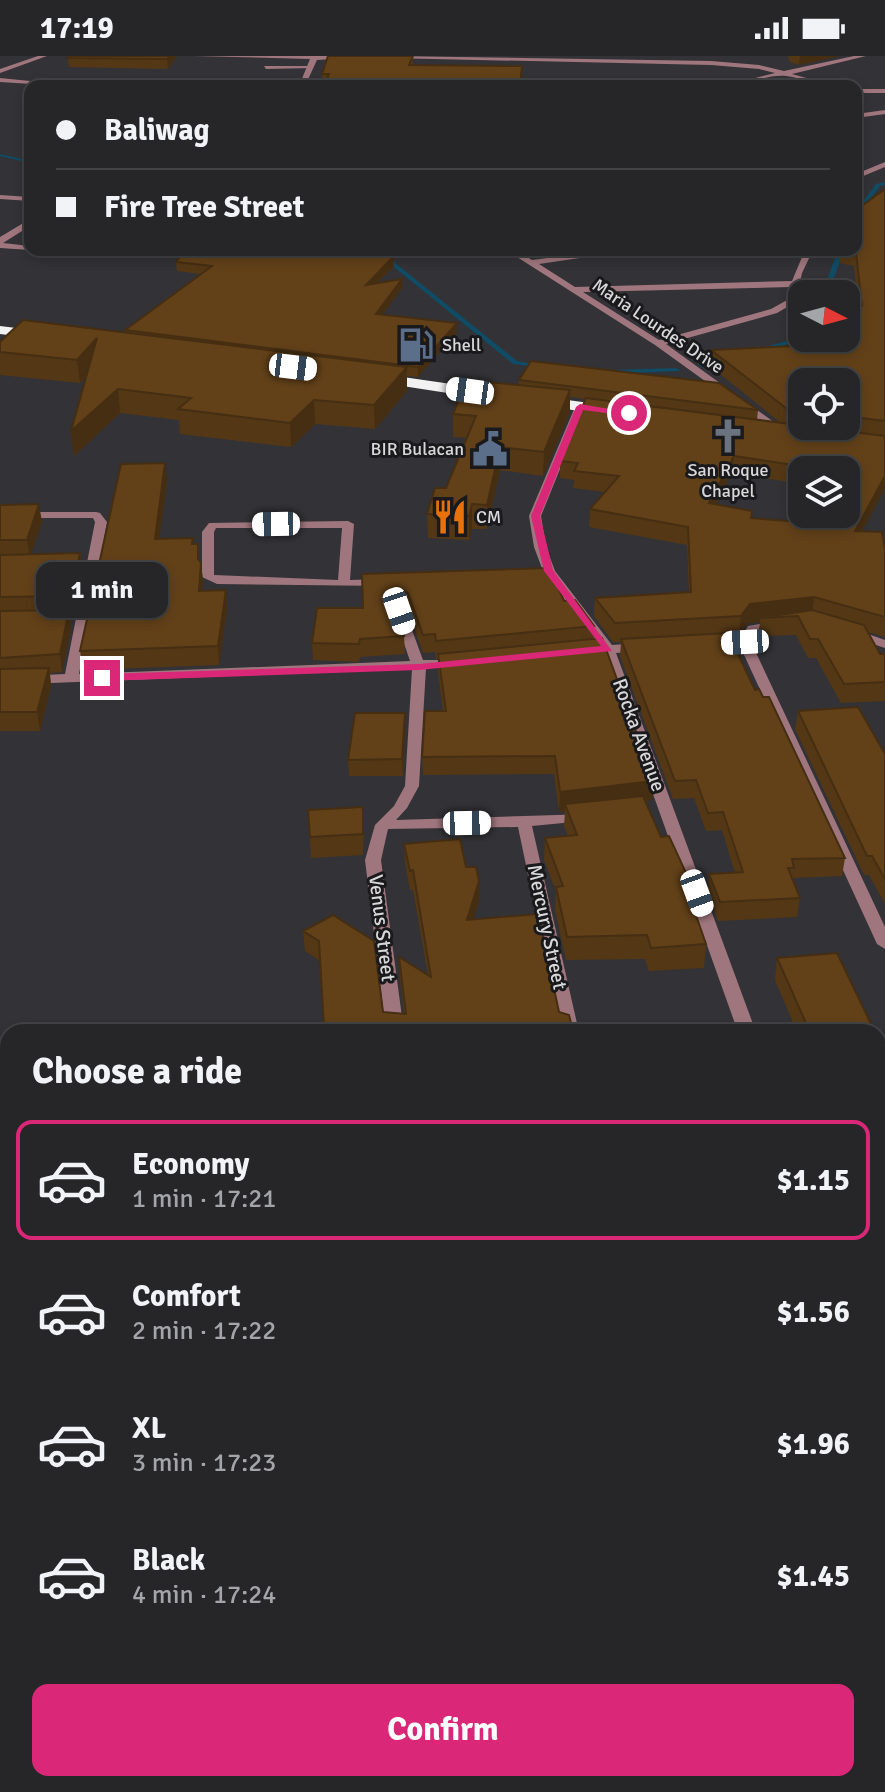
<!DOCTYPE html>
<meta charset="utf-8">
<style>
:root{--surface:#262628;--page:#2e2e30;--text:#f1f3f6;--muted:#a4a5a8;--line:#424345;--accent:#db2777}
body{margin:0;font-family:Signika,sans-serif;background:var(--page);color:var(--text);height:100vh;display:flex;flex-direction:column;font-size:30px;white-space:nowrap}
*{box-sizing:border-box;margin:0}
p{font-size:26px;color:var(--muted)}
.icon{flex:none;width:44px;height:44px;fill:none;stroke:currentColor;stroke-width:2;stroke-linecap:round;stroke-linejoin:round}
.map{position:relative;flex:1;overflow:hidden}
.drawer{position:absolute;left:0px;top:968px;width:886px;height:768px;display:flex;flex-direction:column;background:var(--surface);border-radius:24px 24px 0 0;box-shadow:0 4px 12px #0003,0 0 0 2px var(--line)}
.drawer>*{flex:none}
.banner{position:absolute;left:24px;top:24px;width:838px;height:176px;border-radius:16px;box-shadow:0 4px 12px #0003,0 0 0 2px var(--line);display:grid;align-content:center;height:176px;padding:0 32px;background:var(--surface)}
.needle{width:52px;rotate:96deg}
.tools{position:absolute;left:788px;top:224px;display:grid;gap:16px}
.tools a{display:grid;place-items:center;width:72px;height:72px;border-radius:16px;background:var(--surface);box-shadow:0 4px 12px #0003,0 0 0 2px var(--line);font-size:40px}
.end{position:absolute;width:36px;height:36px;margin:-18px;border:10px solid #db2777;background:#fff;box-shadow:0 0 0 4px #fff}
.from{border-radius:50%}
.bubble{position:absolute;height:56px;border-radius:16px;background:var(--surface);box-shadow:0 4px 12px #0003,0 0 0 2px var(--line);font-size:26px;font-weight:700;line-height:56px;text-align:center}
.car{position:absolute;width:24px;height:48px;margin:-24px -12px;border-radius:10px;box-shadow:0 0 6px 2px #0007;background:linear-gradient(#fff 24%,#345 0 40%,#fff 0 76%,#345 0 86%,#fff 0)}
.banner b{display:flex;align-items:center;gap:28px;height:76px;font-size:30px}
.banner b+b{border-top:2px solid var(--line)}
.banner i{width:20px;height:20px;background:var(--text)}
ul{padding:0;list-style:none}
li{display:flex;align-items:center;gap:24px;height:120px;margin:0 16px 12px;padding:0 16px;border:4px solid transparent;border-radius:16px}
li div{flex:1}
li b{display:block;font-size:30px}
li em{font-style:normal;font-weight:700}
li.selected{border-color:var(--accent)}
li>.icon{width:72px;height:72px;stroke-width:1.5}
h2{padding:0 32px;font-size:36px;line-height:96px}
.action{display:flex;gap:16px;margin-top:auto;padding:16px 32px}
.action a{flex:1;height:92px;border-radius:16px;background:var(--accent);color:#fff;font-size:32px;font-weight:700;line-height:92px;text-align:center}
.status{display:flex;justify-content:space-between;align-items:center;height:56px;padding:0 40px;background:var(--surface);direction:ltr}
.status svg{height:22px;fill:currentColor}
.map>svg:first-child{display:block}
</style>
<div class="status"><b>17:19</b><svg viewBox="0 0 49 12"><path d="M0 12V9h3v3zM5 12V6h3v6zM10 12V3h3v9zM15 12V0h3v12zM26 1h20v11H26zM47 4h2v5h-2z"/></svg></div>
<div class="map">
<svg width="885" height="1736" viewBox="0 0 885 1736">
<rect width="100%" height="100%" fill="#333236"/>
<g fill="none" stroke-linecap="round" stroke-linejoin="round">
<path fill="#104c65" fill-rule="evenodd" d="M0,98l30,7v2l-30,-7z
M885,126v3l-5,1 -24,31v-6l20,-27z
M373,194h6l138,111 26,5v2l-30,-4z
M838,194h6l-16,44h-6z
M802,270c-2,21 -27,21 -44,26l-3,-2 35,-10z
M723,301l2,1v2l-24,7 -3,-2z
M677,312l3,2 -1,1 -70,3 -3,-2 3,-2z"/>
<path fill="#9f767d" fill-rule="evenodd" d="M264,10h46l3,2 -47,1z"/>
<path fill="#9f767d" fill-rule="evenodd" d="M38,0h9l-47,17v-4z
M193,0h155l4,2 -35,2 -12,26h-6l11,-27z
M854,0h12l-74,18 43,12c-17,0 -32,-8 -49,-10 -20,-2 -42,10 -62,10l51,-13 -16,-4 -48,-4 -322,-7 3,-2 319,5 48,4 25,6z
M0,22l60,6 3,2 -63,-4z
M856,33h29v4h-29z
M885,54v4l-29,4v-4z
M885,106v5l-29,12v-5z
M0,139l30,2v4l-30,-2z
M30,163v7l-27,17 27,3v4l-30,-2v-11z
M506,194h10l16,10 77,-10h25l-95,14 36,23 217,-6 13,-31h8l-11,23 -6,29 -19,11 -111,31 123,89 -9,2 -125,-90zM791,231l-2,12 -18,10 -112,31 -76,-48z
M580,348l5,3 -44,109 5,31 9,24 57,74 29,-2 6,4 -6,4 -25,2 140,379h-18l-135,-378 -18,1 -7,-4 7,-4 14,-1 -56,-75 -9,-24 -5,-31 46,-109z
M0,456h96l4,1 7,9 -28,152 331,-13 -17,-50 6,-4 6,4 18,49h40v6l-5,1 -32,1 -7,118 -12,22 -11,12 193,-6 2,3 -7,4 -52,5 47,206h-18l-43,-205 -130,2 -7,31 23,172h-18l-21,-172 10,-35 19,-19 11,-20 7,-117 -412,16v-8l65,-3 30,-152 -2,-4h-93z
M348,465l6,3 -4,56 33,-1 6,4 -2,3 -170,-2 -15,-7v-45l7,-9zM216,472h126l-4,52 -124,-5v-43z
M778,565l6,4 -1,3 -26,4 -6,10 134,285v22l-8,-5 -137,-298 -28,2 -6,-4 6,-4 29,-2 7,-12z
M851,572l34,12v8l-39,-13 -1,-3z
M885,1012v12l-7,1v-12z
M878,1064h7v12h-7z
M0,1092h8v12h-8z
M8,1248v43l-8,4v-43z
M878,1454h7v18h-7z
M878,1617l7,3v54l-7,-2z
M121,1728h26l-1,8h-26z
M377,1728h26l-1,8h-26z
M629,1728h26l1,8h-26z"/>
<path fill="#f2f2f2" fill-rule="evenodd" d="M0,270l41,5 7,4 -7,4 -41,-5z
M375,317l118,17 8,5 -8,5 -123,-19 -3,-3z
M538,340l74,10 8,5 -8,5 -79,-12v-6z"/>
</g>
<path fill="#543816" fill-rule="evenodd" d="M177,0l-9,13 -99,-2 -1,-9z
M328,0h85v9l109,11 -1,10h-197l1,-2h-3v-10z
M788,0h52l-41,9 -9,-3z
M885,133v299l-23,43 23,20v86l-17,-5 12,22h5v47l-44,2 -25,-45h-8l-12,-23 -38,1 2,-14 -12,1 -9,12 -10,1 26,54 90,168 -3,18 -49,2 7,20 -3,19 -79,4 -10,-29 1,-18 26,-1 -13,-43 -16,1 -12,-33 -21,1 -53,-143 1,-14h-8l-19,-26 1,-18 94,-6 -2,-47 -98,-18 1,-18 15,-17 -32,-4 1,-8 -14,-2v-17l26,-62 -16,-2v15l-27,64 -43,-6 -13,59h-15l-3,11 -41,-2 -1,-24 19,-26 21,-50 -14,-1v-23l66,-29v-5l239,30 -1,10 24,3 -71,-57 1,-16 99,-5 -2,-7h38l12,-32 -4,-40 -15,-3 1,-6 -26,-3 1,-4h41zM802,326h44v44h-44zM802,414h44v44h-34l-1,9 -59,-5 -36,-14 16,-31 70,11z
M348,196l46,14 -17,17 25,-4v9l-20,27 75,17 -39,45 -11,-1v15l-32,38 -60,-5 -24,23 -111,-13 -1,-14 -59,-7 -46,43 -3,-25 15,-55 -6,7 -80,-8v-33l126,-10 -1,-2 76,-56 -24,-3 -1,-9z
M167,424l-8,59 34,5 6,16 2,3 2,18 -1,9h24l1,19 -8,56 -136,5 -3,-19z
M0,449l42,17 -11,32 49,-1 2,17 -8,44h-4l1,14 -9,44 -12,1 1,13 -11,45h-40z
M362,518l202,27 30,25v13l60,142 -2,19 -7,1 16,36 37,62 -2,16 10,29 -2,24 -55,3 -4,-12 -79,1 -11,-50 1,-19 -12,-31 1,-22 23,-2 -4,-10 1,-15 -6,1 -5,-38 -131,1 -1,-18 21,-46 -5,-39v-13h-2l-1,-7 -12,1 -15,-43 -11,-6 -3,4 10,28 1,18 -45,3 -1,5 -46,-2 -1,-17 51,-35z
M798,655l87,43v150l-16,-29h-5l-69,-146z
M405,657l-2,63h-54l-1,-16z
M308,754l56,18 -1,27 -52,3z
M404,788l62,23 13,34 -6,18 86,93 12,11 -1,9h-260l14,-5 -4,-66 -15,-10 -2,-20 30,-16 50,97 21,2 -4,-37 -1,-20 29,18 -15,-85h-3l-5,-27z
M777,902l96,70v4h-76l-22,-52z
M878,1103h7v146l-7,-35z
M0,1139h8v57h-8z
M0,1500h8v219h-8z
M186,1728h179v8h-180z
M517,1728h98v4h-15v4h-74v-5l-9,-1z
M672,1728h160l1,8h-162z"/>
<path fill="#452e12" d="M170,0h7l-9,13 -1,-10z
M800,0h40l-41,9z
M393,201l1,9 -28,28v-9z
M402,223v9l-26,35v-9z
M457,267v9l-39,45v-10z
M97,282l2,23 -19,22 -3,-23z
M407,311v24l-32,38 -1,-24z
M118,333l2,24 -46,43 -3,-25z
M570,334v22l-27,64 1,-24z
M314,344l1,24 -24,23 -1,-24z
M500,391v23l-13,59v-24z
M734,400l-2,17 -24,47 1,-17z
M165,407l2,17 -10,77 -2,-18z
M885,420v12l-32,60 2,-17z
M39,448l3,18 -12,35 -3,-17z
M472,448v25l-3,11v-24z
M80,497l2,17 -8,44 -3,-18z
M201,507l2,18 -3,28 -1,-18z
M397,531v17l-7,8v-17z
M226,534l1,19 -8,56 -1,-19z
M814,541l-2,18 -52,3v4l-12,1 -9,12 2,-19 9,-12z
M69,554l2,18 -9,44 -2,-18z
M49,612l2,18 -11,45 -3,-19z
M405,657v16l-2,47 -1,-17z
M654,725l-2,19 -84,10 -3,-6v7l-6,1 1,-20z
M479,825v20l-12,38v-19z
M103,1728h6v8h-7z"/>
<path fill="#624119" stroke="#452e12" stroke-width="2" fill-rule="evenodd" d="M70,0h100l-3,3 -99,-1z
M328,0h85l-4,9 113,1 -2,20h-196l5,-12h-7z
M885,133v232l-39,-5v-34h-44v28l-16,-2 -75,-58 104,-5 -2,-7h33v-33l16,1 -6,-54 -9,-2h9v-40z
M185,194h150l-2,1 60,6 -27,28 36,-6 -26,35 81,9 -39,44 -293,-37 87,-64 -36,-4z
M23,264l384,47 -33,38 -60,-5 -24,23 -112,-14 13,-11 -73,-9 -47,42 26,-93 -20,22 -77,-8v-10z
M531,305l188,22 39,27 -239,-30z
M467,324l103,10 -26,62 -44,-5 -13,58 -15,-1 -3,12 -42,-2 8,-26h11l30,-72 -23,-2z
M586,342l299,38v40l-30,55 27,1 3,19v66l-71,-20 -64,7 -9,12 -126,7 -20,-25 96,-6 -3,-65 -98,-18 29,-33 -45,-5 4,-8 -18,-2zM734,400l93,14h19v44h-33v9l-62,-5 1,-7 -43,-8z
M165,407l-10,76 38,-1 -1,6h6v15l3,4 -2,28 27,-1 -8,56 -138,5 41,-187z
M39,448l-12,36h-27v-35z
M80,497l-9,43 -71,1v-42z
M550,512l14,33 11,-1 19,26 -158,15 -1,-7 -12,1 -15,-42 -11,-6 -7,8 14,41 -44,3 -1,5 -47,-1 5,-35h46l-1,-34z
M69,554l-9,44 -60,4v-47z
M812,554l52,15 16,29h5v28l-41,2 -26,-45h-8l-12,-23 -38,2z
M728,577l27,57 4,-1 4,8h6l76,161 -53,1 2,9h-6l12,30 -80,4 -11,-28 34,-2 -20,-60 -15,1 -12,-33 -21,1 -54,-142z
M602,582l52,143 -94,11 -5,-36 -133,1 3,-46h21l-8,-57z
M49,612l-12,44h-37v-43z
M858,651l27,47v125l-13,-23h-5l-69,-145z
M355,657h50l-3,46 -54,1z
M643,740l18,41 8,-1 29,63h-5l-1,5 14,40 -55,4 -4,-13 -80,2 -11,-50 7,-1 -18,-48 32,-3 -12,-31z
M363,751v27l-53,3 -2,-27z
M460,783l6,28h10l3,14 -12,39 71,-6 21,98 10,3 2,8 -63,5 1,4h-43l-1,-4 -70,4h-84l-1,-4 14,-1 -5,-86 -16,-10 30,-16 41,26 9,71 23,2 -7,-57 32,20 -18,-107 -3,1 -6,-27z
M837,897l36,75 -41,4h-22l-33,-74z
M878,1103h7v32l-7,-24z
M0,1139h8v37h-8z
M878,1143h7v46l-7,-34z
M0,1500h8v198h-8z
M8,1720v8h95l-1,8h-97z
M186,1728h141l-66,1v7h-76z
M526,1728h74v8h-74z
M676,1728h156l1,8h-155z"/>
<path fill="#db2777" d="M580,348l53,9 -4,3 -46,-6 -43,106 13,54 59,81 -193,19 -317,11 -5,-3 5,-4 317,-10 182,-18 -57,-75 -13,-55 45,-109z"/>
<defs>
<g id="fuel-bare" transform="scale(2.76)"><path d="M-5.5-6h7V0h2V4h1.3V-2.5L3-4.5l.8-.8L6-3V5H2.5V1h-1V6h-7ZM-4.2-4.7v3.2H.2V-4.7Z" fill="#5c6f8a" stroke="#1a1a1c" stroke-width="2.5" paint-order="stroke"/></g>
<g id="church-bare" transform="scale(2.76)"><path d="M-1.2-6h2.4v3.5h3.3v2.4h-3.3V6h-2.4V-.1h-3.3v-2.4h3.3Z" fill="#6b7280" stroke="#1a1a1c" stroke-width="2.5" paint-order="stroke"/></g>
<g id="civic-bare" transform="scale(2.76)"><path d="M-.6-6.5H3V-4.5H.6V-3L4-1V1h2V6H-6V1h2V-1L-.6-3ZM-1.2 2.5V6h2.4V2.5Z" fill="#5c6f8a" stroke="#1a1a1c" stroke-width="2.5" paint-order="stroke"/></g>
<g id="restaurant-bare" transform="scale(2.76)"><path d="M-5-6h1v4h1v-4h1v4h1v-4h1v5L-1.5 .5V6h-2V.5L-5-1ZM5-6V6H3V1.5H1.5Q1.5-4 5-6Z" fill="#e8710a" stroke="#1a1a1c" stroke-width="2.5" paint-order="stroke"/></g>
</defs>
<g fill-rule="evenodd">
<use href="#fuel-bare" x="416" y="289"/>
<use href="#church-bare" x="728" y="380"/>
<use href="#civic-bare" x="490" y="393"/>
<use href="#restaurant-bare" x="450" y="461"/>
</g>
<g text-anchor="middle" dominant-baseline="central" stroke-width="6" stroke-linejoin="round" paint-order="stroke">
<g font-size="18" fill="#d8d8db" stroke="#1a1a1c">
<text transform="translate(658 270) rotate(34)">Maria Lourdes Drive</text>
</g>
<g font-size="18" fill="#d8d8db" stroke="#1a1a1c" text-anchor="start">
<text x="442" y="289">Shell</text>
<text x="464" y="393" text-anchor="end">BIR Bulacan</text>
<text x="728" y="414" text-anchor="middle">San Roque<tspan x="728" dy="21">Chapel</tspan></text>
<text x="476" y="461">CM</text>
</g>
<g font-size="20" fill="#d8d8db" stroke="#1a1a1c">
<text transform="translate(639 679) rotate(70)">Rocka Avenue</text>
<text transform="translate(547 871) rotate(78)">Mercury Street</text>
<text transform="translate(382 872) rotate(83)">Venus Street</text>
</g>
</g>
</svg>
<div class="tools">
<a><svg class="needle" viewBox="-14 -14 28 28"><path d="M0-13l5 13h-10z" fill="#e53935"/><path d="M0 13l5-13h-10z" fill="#a4a5a8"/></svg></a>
<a><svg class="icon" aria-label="locate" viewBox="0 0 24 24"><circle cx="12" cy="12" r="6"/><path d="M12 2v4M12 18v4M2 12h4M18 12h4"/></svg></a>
<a><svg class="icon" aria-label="layers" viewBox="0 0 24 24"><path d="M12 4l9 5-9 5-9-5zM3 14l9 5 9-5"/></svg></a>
</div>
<i class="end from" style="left:629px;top:357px"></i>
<i class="end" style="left:102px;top:622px"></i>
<div class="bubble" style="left:36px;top:506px;width:132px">1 min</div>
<i class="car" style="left:293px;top:311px;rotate:97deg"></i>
<i class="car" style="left:470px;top:335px;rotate:278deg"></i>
<i class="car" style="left:276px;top:468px;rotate:269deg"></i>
<i class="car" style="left:399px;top:555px;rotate:161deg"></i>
<i class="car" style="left:745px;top:586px;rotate:267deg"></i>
<i class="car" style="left:467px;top:767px;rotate:89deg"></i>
<i class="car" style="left:697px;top:837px;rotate:160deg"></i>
<div class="banner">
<b><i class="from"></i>Baliwag</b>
<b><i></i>Fire Tree Street</b>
</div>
<section class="drawer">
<h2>Choose a ride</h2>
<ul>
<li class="selected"><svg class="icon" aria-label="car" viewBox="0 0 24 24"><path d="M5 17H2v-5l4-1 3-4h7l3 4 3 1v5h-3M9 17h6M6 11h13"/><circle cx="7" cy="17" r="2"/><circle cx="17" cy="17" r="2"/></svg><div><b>Economy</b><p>1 min · 17:21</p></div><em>$1.15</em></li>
<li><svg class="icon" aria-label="car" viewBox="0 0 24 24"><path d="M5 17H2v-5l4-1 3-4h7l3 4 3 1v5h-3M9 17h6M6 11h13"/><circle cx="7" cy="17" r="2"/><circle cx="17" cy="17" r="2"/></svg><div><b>Comfort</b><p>2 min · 17:22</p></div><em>$1.56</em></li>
<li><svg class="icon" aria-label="car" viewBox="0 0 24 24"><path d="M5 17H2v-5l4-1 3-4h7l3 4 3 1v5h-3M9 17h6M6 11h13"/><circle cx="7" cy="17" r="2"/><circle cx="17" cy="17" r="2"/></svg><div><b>XL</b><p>3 min · 17:23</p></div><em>$1.96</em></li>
<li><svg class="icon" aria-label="car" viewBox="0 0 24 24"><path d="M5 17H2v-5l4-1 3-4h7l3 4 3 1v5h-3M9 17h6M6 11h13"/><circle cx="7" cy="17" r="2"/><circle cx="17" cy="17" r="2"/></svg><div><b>Black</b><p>4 min · 17:24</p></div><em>$1.45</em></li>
</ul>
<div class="action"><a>Confirm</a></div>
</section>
</div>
